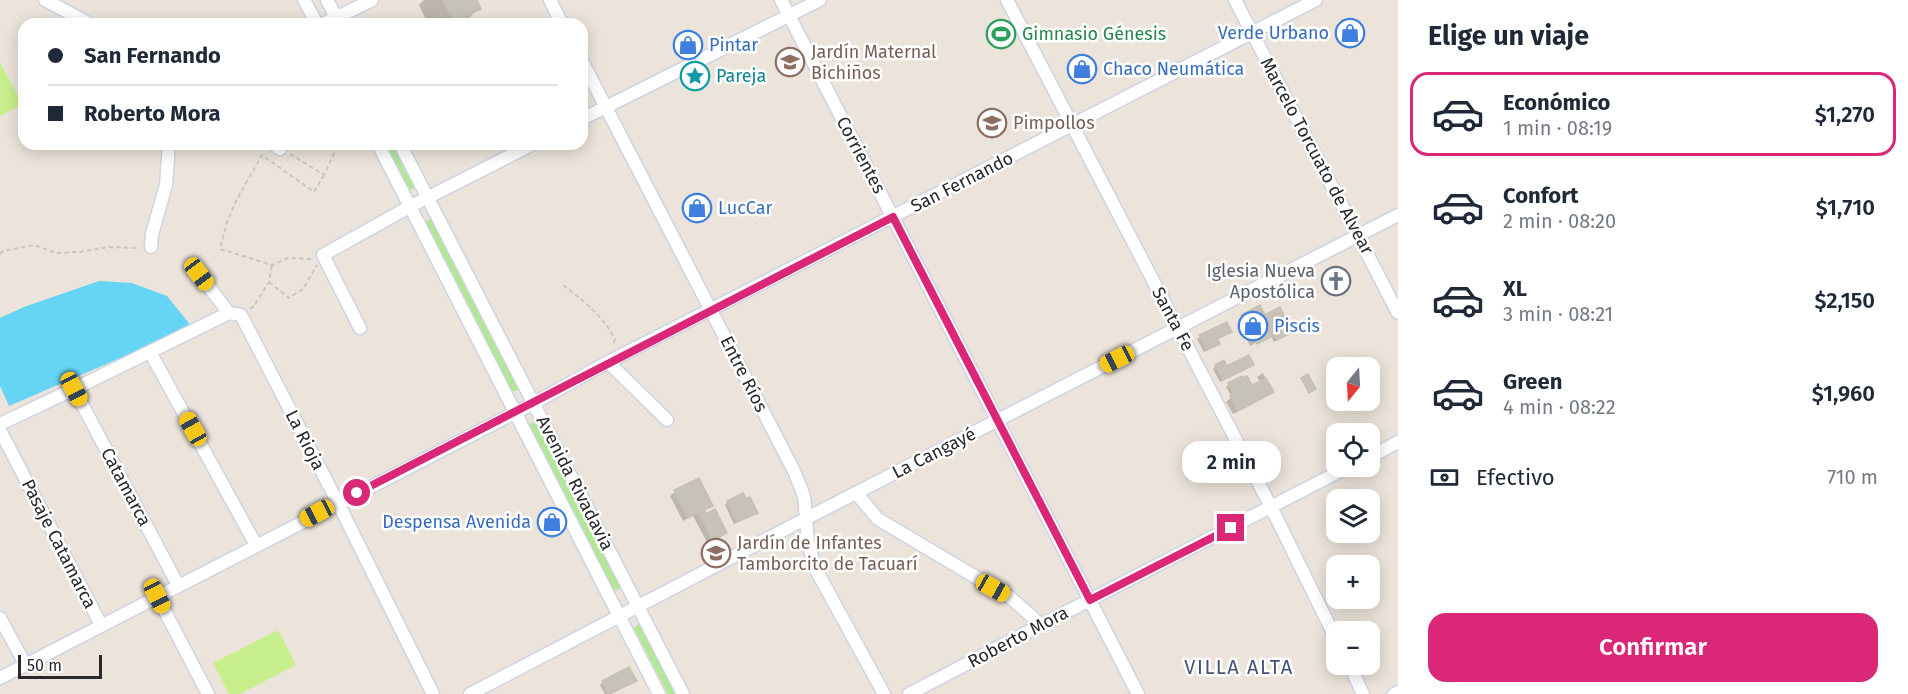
<!DOCTYPE html>
<html lang="es">
<meta charset="utf-8">
<style>
:root{--surface:#fff;--page:#f2f2f3;--text:#1f2937;--muted:#747a83;--line:#e0e1e3;--accent:#db2777}
body{margin:0;font-family:"Fira Sans",sans-serif;background:var(--page);color:var(--text);height:100vh;display:flex;flex-direction:column;font-size:22px;white-space:nowrap}
*{box-sizing:border-box;margin:0}
p{font-size:20px;color:var(--muted)}
.icon{flex:none;width:33px;height:33px;fill:none;stroke:currentColor;stroke-width:2;stroke-linecap:round;stroke-linejoin:round}
.map{position:relative;flex:1;overflow:hidden}
.sheet{display:flex;flex-direction:column;background:var(--surface);width:510px}
.sheet>*{flex:none}
.top-card{position:absolute;left:18px;top:18px;width:570px;height:132px;border-radius:18px;box-shadow:0 3px 15px #0003;display:grid;align-content:center;height:132px;padding:0 30px;background:var(--surface)}
.needle{width:39px;rotate:198deg}
.tools{position:absolute;left:1326px;top:357px;display:grid;gap:12px}
.tools a{display:grid;place-items:center;width:54px;height:54px;border-radius:12px;background:var(--surface);box-shadow:0 3px 15px #0003;font-size:30px}
.scale{position:absolute;left:18px;bottom:15px;width:84px;box-sizing:border-box;padding-left:6px;border:3px solid #292929;border-top:0;font-size:16px;line-height:21px;white-space:nowrap;color:#292929;-webkit-text-stroke:4px #fff;paint-order:stroke}
.end{position:absolute;width:27px;height:27px;margin:-14px;border:8px solid #db2777;background:#fff;box-shadow:0 0 0 3px #fff}
.from{border-radius:50%}
.bubble{position:absolute;height:42px;border-radius:18px;background:var(--surface);box-shadow:0 3px 15px #0003;font-size:20px;font-weight:600;line-height:42px;text-align:center}
.car{position:absolute;width:18px;height:36px;margin:-18px -9px;border-radius:8px;box-shadow:0 0 4px 2px #0007;background:linear-gradient(#f5c518 24%,#345 0 40%,#f5c518 0 76%,#345 0 86%,#f5c518 0)}
.top-card b{display:flex;align-items:center;gap:21px;height:57px;font-size:22px}
.top-card b+b{border-top:2px solid var(--line)}
.top-card i{width:15px;height:15px;background:var(--text)}
ul{padding:0;list-style:none}
li{display:flex;align-items:center;gap:18px;height:84px;margin:0 12px 9px;padding:0 18px;border:3px solid transparent;border-radius:18px}
li div{flex:1}
li b{display:block;font-size:22px}
li em{font-style:normal;font-weight:600}
li.selected{border-color:var(--accent)}
li>.icon{width:54px;height:54px;stroke-width:1.5}
h2{padding:0 30px;font-size:27px;line-height:72px}
.pay{display:flex;align-items:center;gap:15px;height:66px;padding:0 30px;font-size:22px}
.pay p{margin-inline-start:auto}
.action{display:flex;gap:12px;margin-top:auto;padding:12px 30px}
.action a{flex:1;height:69px;border-radius:18px;background:var(--accent);color:#fff;font-size:24px;font-weight:600;line-height:69px;text-align:center}
main{display:flex;flex:1;min-height:0}
.map>svg:first-child{display:block}
</style>
<main>
<div class="map">
<svg width="1398" height="694" viewBox="0 0 1398 694">
<rect width="100%" height="100%" fill="#ece4da"/>
<path fill="#b2e793" d="M384,144h10l21,40v4l-5,2 -3,-2z
M430,219h2l88,170 -8,3 -87,-170z
M537,421l85,166 -8,4 -85,-167z
M639,624l36,70h-7l-34,-66z"/>
<path fill="#c8ef8d" d="M0,62l22,42 -22,12z
M278,630l18,35 -56,29h-11l-16,-31z"/>
<path fill="#66d4f5" d="M99,281l33,2 35,13 25,31 -183,79 -9,-20v-68l24,-11z"/>
<path fill="#0003" d="M424,0h51l4,8 -16,16h-35l-9,-19z
M1242,316l22,1 23,12 2,4 -15,9 -3,-6 -2,2v-2l-19,10 -12,-26z
M1226,324l4,8 -14,8 2,3 -3,3 -11,6 -7,-13z
M1252,365l-32,17 -7,-13 3,-3 11,2z
M1263,373l9,19 -5,4 -34,18 -7,-12 6,-5 -6,-10 3,-3 17,5 14,-7 -3,-5z
M698,480l13,25 -8,7 22,20 -4,5 -13,7 -15,-28 -10,5 -13,-25 5,-4z
M728,502l25,13 -19,9 -9,-19z
M635,681l-24,13h-6l-5,-9 3,-3z"/>
<path fill="#c7c2b9" stroke="#c8c0b3" stroke-width="1.5" d="M443,0h34l4,9 -27,13z
M1260,305l15,30 -18,9 -16,-29z
M1280,307l10,21 -2,1 3,4 -14,7 -13,-25z
M1227,322l5,10 -15,7 3,5 -13,6 -8,-15z
M1249,355l5,10 -31,15 -8,-15 9,-5 3,6z
M1308,374l8,15 -7,4 -8,-15z
M1242,376l1,2 4,-2 5,9 -18,9 -6,-11z
M1266,378l8,14 -36,19 -8,-15z
M699,478l14,28 -9,4 2,4 9,-5 12,24 -14,7 -15,-28 -10,6 -14,-28z
M743,493l3,5 4,-1 8,16 -21,9 -10,-21z
M629,667l8,14 -28,13 -7,-13z"/>
<g fill="none" stroke-linecap="round" stroke-linejoin="round">
<g stroke="#cfd3e3" stroke-width="15">
<path id="minor" d="M45,0l45,24
M304,0l13,24
M327,0l12,23
M550,0l12,24
M781,0l357,694
M1007,0l264,507 65,132
M1235,0l163,313
M323,24l49,-24
M582,61l212,410 10,25 4,46 7,26 69,126
M582,119l238,-119
M274,144l6,5
M378,144l281,550
M400,144l283,550
M151,247l1,-13 14,-49 3,-41
M199,274l30,39
M360,328l-37,-73 88,-49 122,-62
M150,352l106,193
M608,362l59,58
M74,389l104,196
M0,424l74,-35 155,-76 12,2 97,188 95,191
M0,430l101,195
M1370,457l28,-15
M856,493l22,26 133,79 30,27
M157,596l51,98
M0,618l25,46
M1349,664l14,30
M0,678l534,-275 74,-41 708,-362
M470,694l337,-176 591,-303
M909,694l132,-69 309,-159
M1394,694l4,-2"/>
</g>
<path stroke="#c7c7c7" stroke-width="2" stroke-dasharray="4.5 3" stroke-linecap="butt" d="M290,154l34,21 13,-28 4,-3
M0,254l3,-3 31,-6 22,8 23,-1 30,-5 30,1
M311,259l-23,-1 -16,7 -52,-16 7,-27 10,-23 25,-44 52,37 10,-17
M269,282l20,16 14,-9 14,-24
M563,285c23,18 38,29 52,54l-2,6
M250,309l4,-3 15,-24 3,-17"/>
<use href="#minor" stroke="#fff" stroke-width="12"/>
</g>
<g fill="none" stroke-linecap="round" stroke-linejoin="round">
<path stroke="#db2777" stroke-width="8" d="M357,493l536,-276 197,383 141,-72"/>
</g>
<defs>
<g id="shop-ring" transform="scale(1.5)"><circle r="9.5" fill="#fff" stroke="#3f7fe0" stroke-width="1.5"/><path d="M-5-2.5h2.3a2.7 3.5 0 0 1 5.4 0H5L5.5 6h-11ZM-1.5-2.5h3a1.5 2.3 0 0 0-3 0Z" fill="#3f7fe0"/></g>
<g id="stadium-ring" transform="scale(1.5)"><circle r="9.5" fill="#fff" stroke="#2e9e5b" stroke-width="1.5"/><path d="M0-5a6.5 5 0 1 0 0 10a6.5 5 0 1 0 0-10ZM-3.5-1.8h7v3.6h-7Z" fill="#2e9e5b"/></g>
<g id="school-ring" transform="scale(1.5)"><circle r="9.5" fill="#fff" stroke="#8d6e63" stroke-width="1.5"/><path d="M0-5L7-2L0 1L-7-2ZM-4 1L0 2.5L4 1V4Q0 6-4 4Z" fill="#8d6e63"/></g>
<g id="sight-ring" transform="scale(1.5)"><circle r="9.5" fill="#fff" stroke="#0f9aa8" stroke-width="1.5"/><path d="M0-6L1.8-2.2L6-1.7L2.9 1.2L3.7 5.4L0 3.3L-3.7 5.4L-2.9 1.2L-6-1.7L-1.8-2.2Z" fill="#0f9aa8"/></g>
<g id="church-ring" transform="scale(1.5)"><circle r="9.5" fill="#fff" stroke="#6b7280" stroke-width="1.5"/><path d="M-1.2-6h2.4v3.5h3.3v2.4h-3.3V6h-2.4V-.1h-3.3v-2.4h3.3Z" fill="#6b7280"/></g>
</defs>
<g fill-rule="evenodd">
<use href="#shop-ring" x="1350" y="33"/>
<use href="#stadium-ring" x="1001" y="34"/>
<use href="#shop-ring" x="688" y="45"/>
<use href="#school-ring" x="790" y="62"/>
<use href="#shop-ring" x="1082" y="69"/>
<use href="#sight-ring" x="695" y="76"/>
<use href="#school-ring" x="992" y="123"/>
<use href="#shop-ring" x="697" y="208"/>
<use href="#church-ring" x="1336" y="281"/>
<use href="#shop-ring" x="1253" y="326"/>
<use href="#shop-ring" x="552" y="522"/>
<use href="#school-ring" x="716" y="553"/>
</g>
<g text-anchor="middle" dominant-baseline="central" stroke-width="5" stroke-linejoin="round" paint-order="stroke">
<g font-size="18" fill="#366cbe" stroke="#fff" text-anchor="start">
<text x="1329" y="33" text-anchor="end">Verde Urbano</text>
<text x="709" y="45">Pintar</text>
<text x="1103" y="69">Chaco Neumática</text>
<text x="718" y="208">LucCar</text>
<text x="1274" y="326">Piscis</text>
<text x="531" y="522" text-anchor="end">Despensa Avenida</text>
</g>
<g font-size="18" fill="#27864d" stroke="#fff" text-anchor="start">
<text x="1022" y="34">Gimnasio Génesis</text>
</g>
<g font-size="18" fill="#785e54" stroke="#fff" text-anchor="start">
<text x="811" y="52">Jardín Maternal<tspan x="811" dy="21">Bichiños</tspan></text>
<text x="1013" y="123">Pimpollos</text>
<text x="737" y="543">Jardín de Infantes<tspan x="737" dy="21">Tamborcito de Tacuarí</tspan></text>
</g>
<g font-size="18" fill="#0d838f" stroke="#fff" text-anchor="start">
<text x="716" y="76">Pareja</text>
</g>
<g font-size="18" fill="#292929" stroke="#fff">
<text transform="translate(861 155) rotate(62)">Corrientes</text>
<text transform="translate(1317 156) rotate(62)">Marcelo Torcuato de Alvear</text>
<text transform="translate(962 182) rotate(-27)">San Fernando</text>
<text transform="translate(1173 319) rotate(62)">Santa Fe</text>
<text transform="translate(744 374) rotate(63)">Entre Ríos</text>
<text transform="translate(305 440) rotate(63)">La Rioja</text>
<text transform="translate(934 453) rotate(-27)">La Cangayé</text>
<text transform="translate(575 483) rotate(63)">Avenida Rivadavia</text>
<text transform="translate(126 487) rotate(62)">Catamarca</text>
<text transform="translate(59 544) rotate(63)">Pasaje Catamarca</text>
<text transform="translate(1018 637) rotate(-28)">Roberto Mora</text>
</g>
<g font-size="18" fill="#5b616d" stroke="#fff" text-anchor="end">
<text x="1315" y="271">Iglesia Nueva<tspan x="1315" dy="21">Apostólica</tspan></text>
</g>
<g font-size="20" letter-spacing="1.5" fill="#47527c" stroke="#fff">
<text x="1239" y="667">VILLA ALTA</text>
</g>
</g>
</svg>
<div class="tools">
<a><svg class="needle" viewBox="-14 -14 28 28"><path d="M0-13l5 13h-10z" fill="#e53935"/><path d="M0 13l5-13h-10z" fill="#747a83"/></svg></a>
<a><svg class="icon" aria-label="locate" viewBox="0 0 24 24"><circle cx="12" cy="12" r="6"/><path d="M12 2v4M12 18v4M2 12h4M18 12h4"/></svg></a>
<a><svg class="icon" aria-label="layers" viewBox="0 0 24 24"><path d="M12 4l9 5-9 5-9-5zM3 14l9 5 9-5"/></svg></a>
<a>+</a>
<a>−</a>
</div>
<div class="scale">50 m</div>
<i class="end from" style="left:357px;top:493px"></i>
<i class="end" style="left:1231px;top:528px"></i>
<div class="bubble" style="left:1182px;top:441px;width:99px">2 min</div>
<i class="car" style="left:199px;top:274px;rotate:143deg"></i>
<i class="car" style="left:1117px;top:359px;rotate:243deg"></i>
<i class="car" style="left:74px;top:389px;rotate:152deg"></i>
<i class="car" style="left:193px;top:429px;rotate:331deg"></i>
<i class="car" style="left:317px;top:513px;rotate:242deg"></i>
<i class="car" style="left:993px;top:588px;rotate:119deg"></i>
<i class="car" style="left:157px;top:596px;rotate:153deg"></i>
<div class="top-card">
<b><i class="from"></i>San Fernando</b>
<b><i></i>Roberto Mora</b>
</div>
</div>
<section class="sheet">
<h2>Elige un viaje</h2>
<ul>
<li class="selected"><svg class="icon" aria-label="car" viewBox="0 0 24 24"><path d="M5 17H2v-5l4-1 3-4h7l3 4 3 1v5h-3M9 17h6M6 11h13"/><circle cx="7" cy="17" r="2"/><circle cx="17" cy="17" r="2"/></svg><div><b>Económico</b><p>1 min · 08:19</p></div><em>$1,270</em></li>
<li><svg class="icon" aria-label="car" viewBox="0 0 24 24"><path d="M5 17H2v-5l4-1 3-4h7l3 4 3 1v5h-3M9 17h6M6 11h13"/><circle cx="7" cy="17" r="2"/><circle cx="17" cy="17" r="2"/></svg><div><b>Confort</b><p>2 min · 08:20</p></div><em>$1,710</em></li>
<li><svg class="icon" aria-label="car" viewBox="0 0 24 24"><path d="M5 17H2v-5l4-1 3-4h7l3 4 3 1v5h-3M9 17h6M6 11h13"/><circle cx="7" cy="17" r="2"/><circle cx="17" cy="17" r="2"/></svg><div><b>XL</b><p>3 min · 08:21</p></div><em>$2,150</em></li>
<li><svg class="icon" aria-label="car" viewBox="0 0 24 24"><path d="M5 17H2v-5l4-1 3-4h7l3 4 3 1v5h-3M9 17h6M6 11h13"/><circle cx="7" cy="17" r="2"/><circle cx="17" cy="17" r="2"/></svg><div><b>Green</b><p>4 min · 08:22</p></div><em>$1,960</em></li>
</ul>
<div class="pay"><svg class="icon" aria-label="cash" viewBox="0 0 24 24"><path d="M3 7h18v10H3z"/><circle cx="12" cy="12" r="2"/></svg>Efectivo<p>710 m</p></div>
<div class="action"><a>Confirmar</a></div>
</section>
</main>
